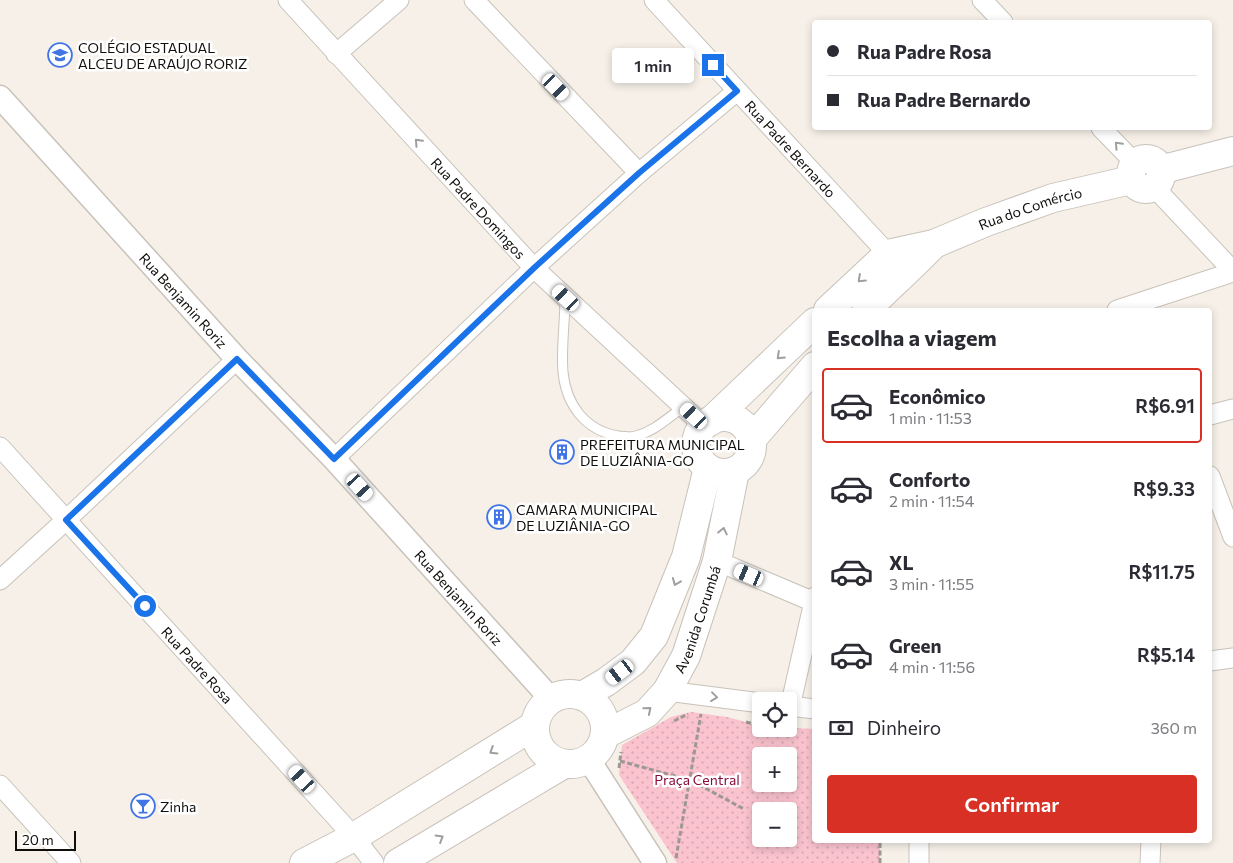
<!DOCTYPE html>
<html lang="pt">
<meta charset="utf-8">
<style>
:root{--surface:#fff;--page:#f2f2f3;--text:#2b2b33;--muted:#7c7c81;--line:#e1e1e2;--accent:#d93025}
body{margin:0;font-family:Commissioner,sans-serif;background:var(--page);color:var(--text);height:100vh;display:flex;flex-direction:column;font-size:19px;white-space:nowrap}
*{box-sizing:border-box;margin:0}
p{font-size:16px;color:var(--muted)}
.icon{flex:none;width:28px;height:28px;fill:none;stroke:currentColor;stroke-width:2;stroke-linecap:round;stroke-linejoin:round}
.map{position:relative;flex:1;overflow:hidden}
.panel{position:absolute;left:812px;top:308px;width:400px;height:535px;display:flex;flex-direction:column;background:var(--surface);border-radius:5px;box-shadow:0 2px 8px #0003}
.panel>*{flex:none}
.banner{position:absolute;left:812px;top:20px;width:400px;height:110px;border-radius:5px;box-shadow:0 2px 8px #0003;display:grid;align-content:center;height:110px;padding:0 15px;background:var(--surface)}
.buttons{position:absolute;left:752px;top:692px;display:grid;gap:10px}
.buttons a{display:grid;place-items:center;width:45px;height:45px;border-radius:5px;background:var(--surface);box-shadow:0 2px 8px #0003;font-size:25px}
.scale{position:absolute;left:15px;bottom:12px;width:61px;box-sizing:border-box;padding-left:5px;border:2px solid #100e0b;border-top:0;font-size:14px;line-height:18px;white-space:nowrap;color:#100e0b;-webkit-text-stroke:4px #fff;paint-order:stroke}
.end{position:absolute;width:22px;height:22px;margin:-11px;border:6px solid #1a73e8;background:#fff;box-shadow:0 0 0 2px #fff}
.from{border-radius:50%}
.bubble{position:absolute;height:35px;border-radius:5px;background:var(--surface);box-shadow:0 2px 8px #0003;font-size:16px;font-weight:600;line-height:35px;text-align:center}
.car{position:absolute;width:15px;height:30px;margin:-15px -8px;border-radius:6px;box-shadow:0 0 4px 1px #0007;background:linear-gradient(#fff 24%,#345 0 40%,#fff 0 76%,#345 0 86%,#fff 0)}
.banner b{display:flex;align-items:center;gap:18px;height:48px;font-size:19px}
.banner b+b{border-top:1px solid var(--line)}
.banner i{width:12px;height:12px;background:var(--text)}
ul{padding:0;list-style:none}
li{display:flex;align-items:center;gap:15px;height:75px;margin:0 10px 8px;padding:0 5px;border:2px solid transparent;border-radius:5px}
li div{flex:1}
li b{display:block;font-size:19px}
li em{font-style:normal;font-weight:600}
li.selected{border-color:var(--accent)}
li>.icon{width:45px;height:45px;stroke-width:1.5}
h2{padding:0 15px;font-size:22px;line-height:60px}
.pay{display:flex;align-items:center;gap:12px;height:55px;padding:0 15px;font-size:19px}
.pay p{margin-inline-start:auto}
.button{display:flex;gap:10px;margin-top:auto;padding:10px 15px}
.button a{flex:1;height:58px;border-radius:5px;background:var(--accent);color:#fff;font-size:20px;font-weight:600;line-height:58px;text-align:center}
.map>svg:first-child{display:block}
</style>
<div class="map">
<svg width="1233" height="863" viewBox="0 0 1233 863">
<defs>
<pattern id="grass-dots" width="8" height="8" patternUnits="userSpaceOnUse" patternTransform="scale(1.25)"><rect width="8" height="8" fill="#fac3ce"/><path d="M2 2h.1M6 6h.1" fill="none" stroke="#d5a6b0" stroke-width="1.8" stroke-linecap="round"/></pattern>
</defs>
<rect width="100%" height="100%" fill="#f6f0e8"/>
<path fill="url(#grass-dots)" fill-rule="evenodd" d="M691,712l36,5 34,9v3l16,1 18,-2 20,1v111h65v23h-203l-58,-88 3,-30 49,-28zM761,756h28v28h-28zM761,811h28v28h-28z"/>
<g fill="none" stroke-linecap="round" stroke-linejoin="round">
<g stroke="#c8c2ba" stroke-width="11">
<path id="service" d="M565,298c0,24 -4,50 -2,74 3,32 22,59 56,64 3,0 8,1 11,1 20,-2 38,-19 53,-30"/>
</g>
<g stroke="#c8c2ba" stroke-width="21">
<g id="minor">
<path id="s1" d="M288,0l246,268 170,158"/>
<path d="M474,0l165,173"/>
<path id="s2" d="M654,0l234,254"/>
<path d="M982,0l21,22"/>
<path d="M336,54l63,-54"/>
<path d="M1101,128l34,35"/>
<path d="M1154,187l79,84"/>
<path d="M1117,310l116,-38"/>
<path d="M1210,415l23,-6"/>
<path id="s3" d="M0,447l354,390 20,26"/>
<path d="M334,459l200,-191 105,-95 98,-82"/>
<path d="M1210,476l23,61"/>
<path d="M717,561l97,41"/>
<path d="M0,580l66,-60 171,-161"/>
<path d="M1210,661l23,-3"/>
<path d="M667,691l94,12"/>
<path d="M789,706l26,3"/>
<path d="M790,707l25,-110"/>
<path d="M0,785l71,78"/>
<path d="M919,863v-23"/>
<path d="M1150,863l1,-23"/>
</g>
</g>
<g stroke="#c8c2ba" stroke-width="25">
<g id="tertiary">
<path id="s4" d="M0,97l237,262 97,100 217,240"/>
<path d="M589,760l66,103"/>
</g>
</g>
<g stroke="#c8c2ba" stroke-width="30">
<g id="primary">
<circle cx="1146" cy="174" r="15"/>
<path d="M1160,170l73,-19"/>
<path id="s5" d="M828,310l60,-56 46,-10 52,-22 67,-24 78,-18"/>
<path d="M866,310c22,-22 46,-43 68,-66"/>
<circle cx="724" cy="445" r="28"/>
<path d="M711,421l104,-99"/>
<path d="M752,439l63,-73"/>
<circle cx="570" cy="729" r="35"/>
<path d="M582,696l24,-14 27,-20 21,-26 32,-79 22,-89"/>
<path id="s6" d="M606,734l41,-21 20,-22 19,-35 31,-95 18,-90"/>
<path d="M304,863l50,-26 181,-112"/>
<path d="M398,863l166,-99"/>
</g>
</g>
<path stroke="#9c9892" stroke-width="3" stroke-dasharray="5 2.5" stroke-linecap="butt" d="M674,721l14,-7
M746,722l15,4
M771,729l6,1 20,-2
M620,761l70,19 54,29
M619,768l2,-16
M676,858l25,-144
M880,863v-23"/>
<use href="#service" stroke="#fff" stroke-width="9"/>
<use href="#minor" stroke="#fff" stroke-width="19"/>
<use href="#tertiary" stroke="#fff" stroke-width="22"/>
<use href="#primary" stroke="#fff" stroke-width="28"/>
</g>
<defs><path id="oneway-chevron" d="M-2-3.5L2.5 0L-2 3.5" fill="none" stroke-width="1.6" stroke-linecap="round" stroke-linejoin="round" transform="scale(1.25)"/></defs>
<g stroke="#9f9f9d">
<use href="#oneway-chevron" transform="translate(418 142) rotate(-133)"/>
<use href="#oneway-chevron" transform="translate(1118 145) rotate(-133)"/>
<use href="#oneway-chevron" transform="translate(861 279) rotate(137)"/>
<use href="#oneway-chevron" transform="translate(780 356) rotate(137)"/>
<use href="#oneway-chevron" transform="translate(723 531) rotate(-78)"/>
<use href="#oneway-chevron" transform="translate(676 582) rotate(112)"/>
<use href="#oneway-chevron" transform="translate(714 697) rotate(7)"/>
<use href="#oneway-chevron" transform="translate(648 710) rotate(-40)"/>
<use href="#oneway-chevron" transform="translate(493 751) rotate(148)"/>
<use href="#oneway-chevron" transform="translate(440 838) rotate(-31)"/>
</g>
<g fill="none" stroke-linecap="round" stroke-linejoin="round">
<path stroke="#1a73e8" stroke-width="6" d="M145,606l-79,-86 171,-161 97,100 200,-191 105,-95 98,-82 -24,-26"/>
</g>
<defs>
<g id="school-ring" transform="scale(1.25)"><circle r="9.5" fill="#fff" stroke="#4175e5" stroke-width="1.5"/><path d="M0-5L7-2L0 1L-7-2ZM-4 1L0 2.5L4 1V4Q0 6-4 4Z" fill="#4175e5"/></g>
<g id="building-ring" transform="scale(1.25)"><circle r="9.5" fill="#fff" stroke="#4175e5" stroke-width="1.5"/><path d="M-4-6H4V6H1V3H-1V6H-4ZM-2.5-4.3h1.7v1.8h-1.7ZM.8-4.3h1.7v1.8H.8ZM-2.5-1h1.7V.8h-1.7ZM.8-1h1.7V.8H.8Z" fill="#4175e5"/></g>
<g id="bar-ring" transform="scale(1.25)"><circle r="9.5" fill="#fff" stroke="#4175e5" stroke-width="1.5"/><path d="M-6-5H6L.8 .8V4.5H3.5V6h-7V4.5H-.8V.8Z" fill="#4175e5"/></g>
</defs>
<g fill-rule="evenodd">
<use href="#school-ring" x="60" y="55"/>
<use href="#building-ring" x="562" y="452"/>
<use href="#building-ring" x="499" y="517"/>
<use href="#bar-ring" x="143" y="806"/>
</g>
<g text-anchor="middle" dominant-baseline="central" stroke-width="5" stroke-linejoin="round" paint-order="stroke">
<g font-size="14" fill="#100e0b" stroke="#fff" text-anchor="start">
<text x="78" y="47">COLÉGIO ESTADUAL<tspan x="78" dy="16">ALCEU DE ARAÚJO RORIZ</tspan></text>
<text x="580" y="444">PREFEITURA MUNICIPAL<tspan x="580" dy="16">DE LUZIÂNIA-GO</tspan></text>
<text x="516" y="509">CAMARA MUNICIPAL<tspan x="516" dy="16">DE LUZIÂNIA-GO</tspan></text>
<text x="160" y="806">Zinha</text>
</g>
<g font-size="14" fill="#100e0b" stroke="#fff">
<text stroke="none"><textPath href="#s2" startOffset="202">Rua Padre Bernardo</textPath></text>
<text stroke="none"><textPath href="#s1" startOffset="282">Rua Padre Domingos</textPath></text>
<text stroke="none"><textPath href="#s5" startOffset="232">Rua do Comércio</textPath></text>
<text stroke="none"><textPath href="#s4" startOffset="274">Rua Benjamin Roriz</textPath></text>
<text stroke="none"><textPath href="#s4" startOffset="679">Rua Benjamin Roriz</textPath></text>
<text stroke="none"><textPath href="#s6" startOffset="154">Avenida Corumbá</textPath></text>
<text stroke="none"><textPath href="#s3" startOffset="294">Rua Padre Rosa</textPath></text>
</g>
<g font-size="14" fill="#880f3d" stroke="#fff">
<text x="697" y="779">Praça Central</text>
</g>
</g>
</svg>
<div class="buttons">
<a><svg class="icon" aria-label="locate" viewBox="0 0 24 24"><circle cx="12" cy="12" r="6"/><path d="M12 2v4M12 18v4M2 12h4M18 12h4"/></svg></a>
<a>+</a>
<a>−</a>
</div>
<div class="scale">20 m</div>
<i class="end from" style="left:145px;top:606px"></i>
<i class="end" style="left:713px;top:65px"></i>
<div class="bubble" style="left:612px;top:48px;width:82px">1 min</div>
<i class="car" style="left:556px;top:87px;rotate:136deg"></i>
<i class="car" style="left:566px;top:298px;rotate:313deg"></i>
<i class="car" style="left:694px;top:416px;rotate:313deg"></i>
<i class="car" style="left:360px;top:487px;rotate:138deg"></i>
<i class="car" style="left:749px;top:575px;rotate:293deg"></i>
<i class="car" style="left:620px;top:672px;rotate:233deg"></i>
<i class="car" style="left:302px;top:779px;rotate:318deg"></i>
<div class="banner">
<b><i class="from"></i>Rua Padre Rosa</b>
<b><i></i>Rua Padre Bernardo</b>
</div>
<section class="panel">
<h2>Escolha a viagem</h2>
<ul>
<li class="selected"><svg class="icon" aria-label="car" viewBox="0 0 24 24"><path d="M5 17H2v-5l4-1 3-4h7l3 4 3 1v5h-3M9 17h6M6 11h13"/><circle cx="7" cy="17" r="2"/><circle cx="17" cy="17" r="2"/></svg><div><b>Econômico</b><p>1 min · 11:53</p></div><em>R$6.91</em></li>
<li><svg class="icon" aria-label="car" viewBox="0 0 24 24"><path d="M5 17H2v-5l4-1 3-4h7l3 4 3 1v5h-3M9 17h6M6 11h13"/><circle cx="7" cy="17" r="2"/><circle cx="17" cy="17" r="2"/></svg><div><b>Conforto</b><p>2 min · 11:54</p></div><em>R$9.33</em></li>
<li><svg class="icon" aria-label="car" viewBox="0 0 24 24"><path d="M5 17H2v-5l4-1 3-4h7l3 4 3 1v5h-3M9 17h6M6 11h13"/><circle cx="7" cy="17" r="2"/><circle cx="17" cy="17" r="2"/></svg><div><b>XL</b><p>3 min · 11:55</p></div><em>R$11.75</em></li>
<li><svg class="icon" aria-label="car" viewBox="0 0 24 24"><path d="M5 17H2v-5l4-1 3-4h7l3 4 3 1v5h-3M9 17h6M6 11h13"/><circle cx="7" cy="17" r="2"/><circle cx="17" cy="17" r="2"/></svg><div><b>Green</b><p>4 min · 11:56</p></div><em>R$5.14</em></li>
</ul>
<div class="pay"><svg class="icon" aria-label="cash" viewBox="0 0 24 24"><path d="M3 7h18v10H3z"/><circle cx="12" cy="12" r="2"/></svg>Dinheiro<p>360 m</p></div>
<div class="button"><a>Confirmar</a></div>
</section>
</div>
